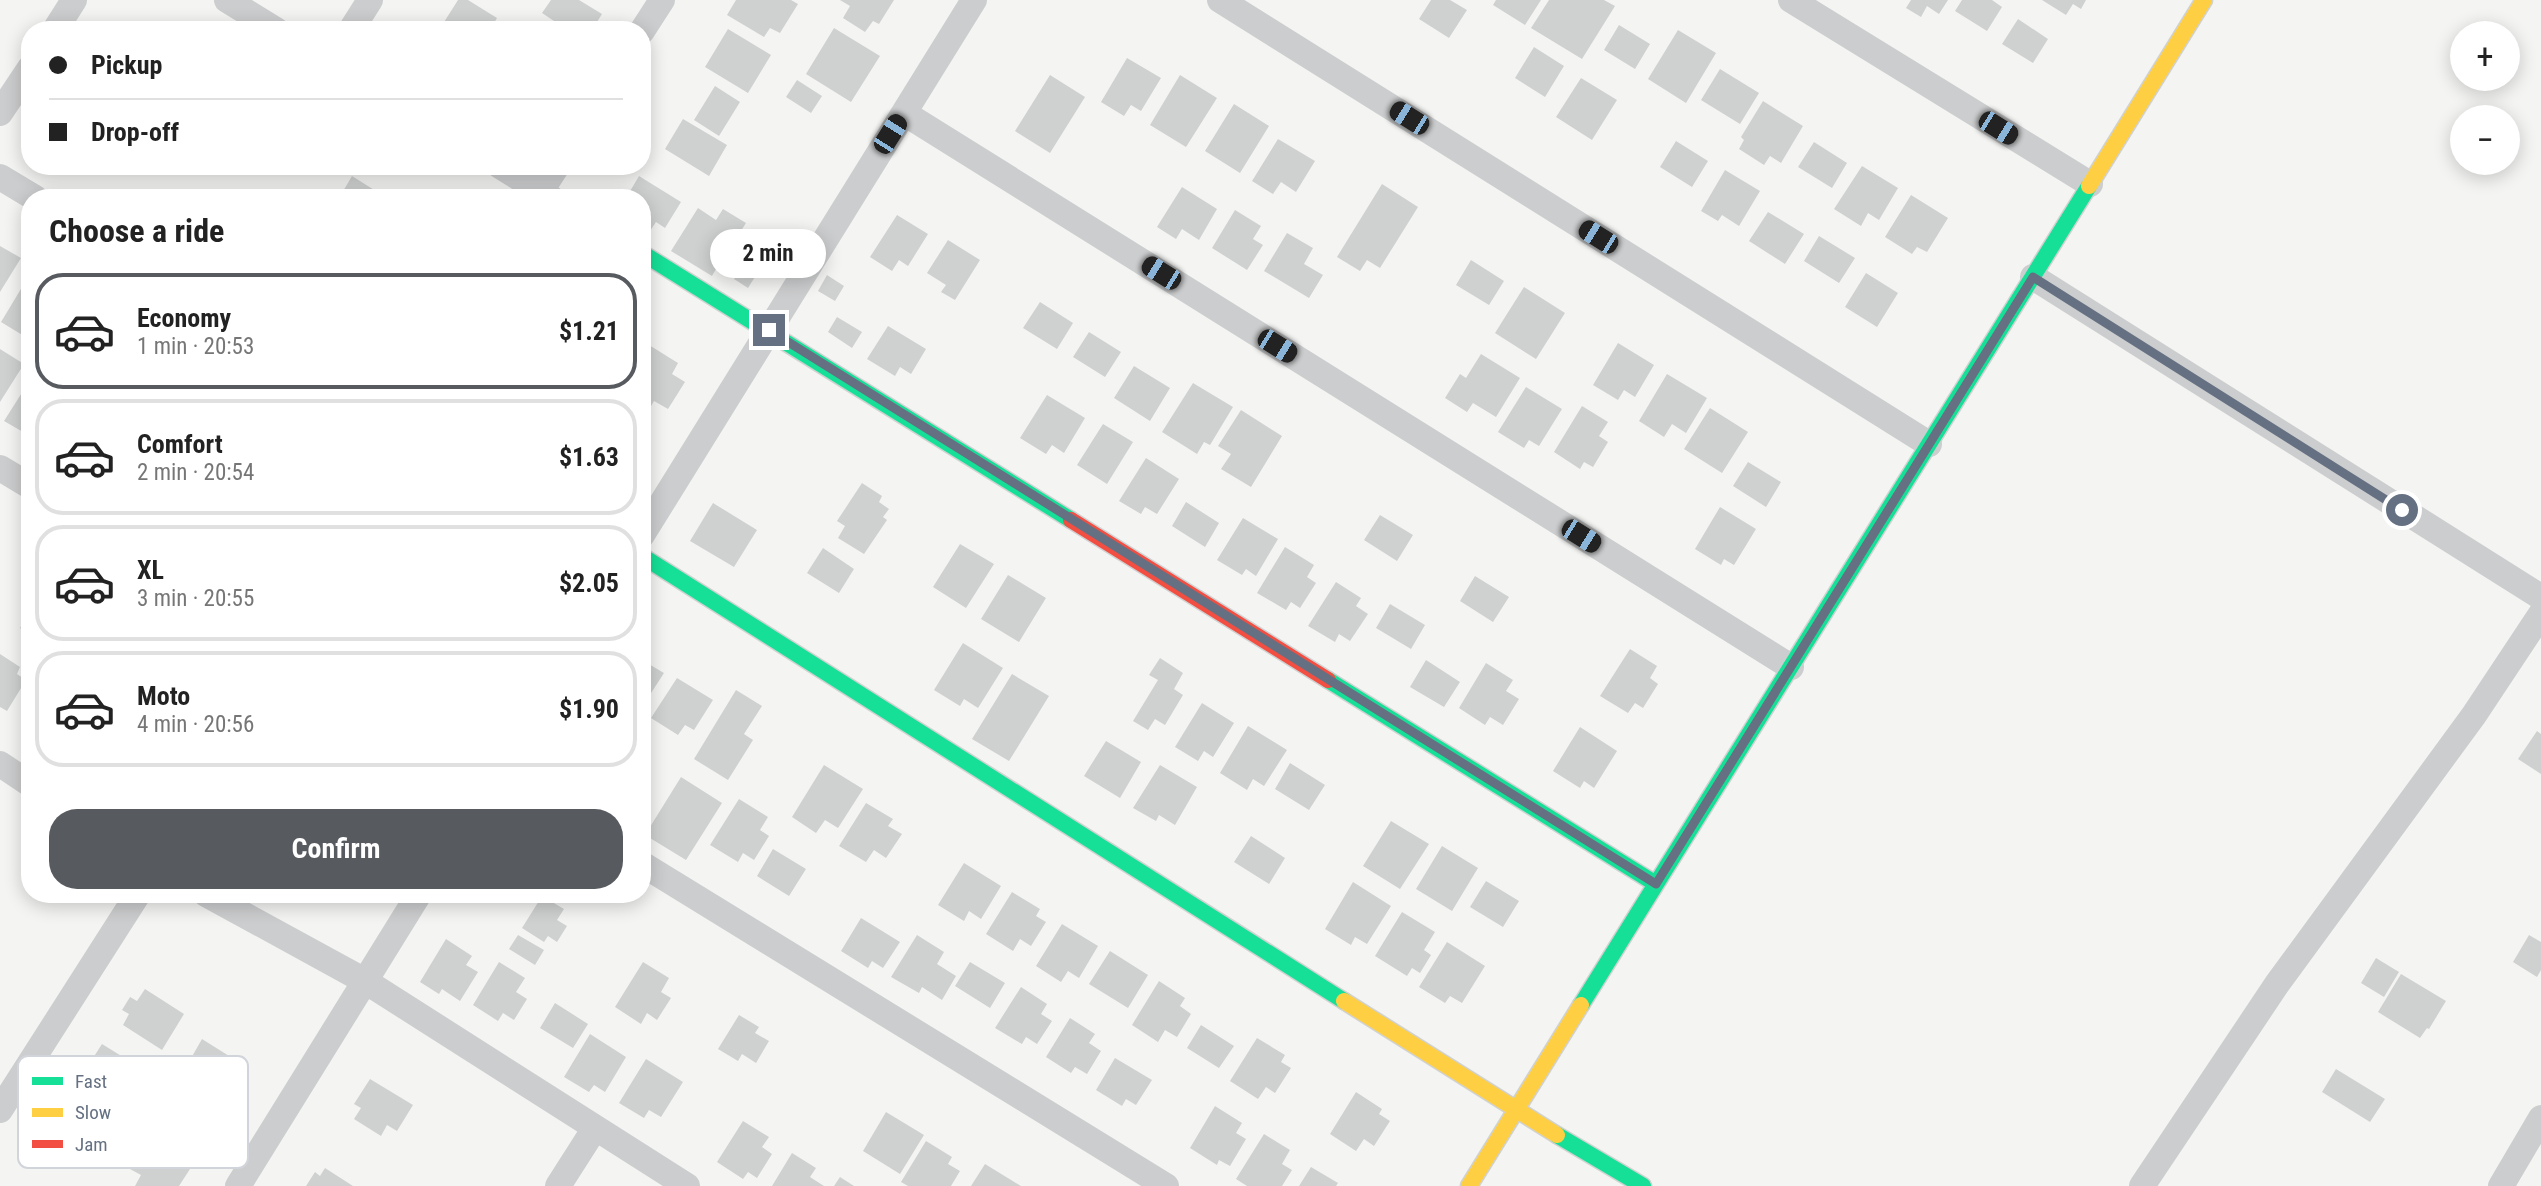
<!DOCTYPE html>
<meta charset="utf-8">
<style>
:root{--surface:#fff;--page:#f6f6f6;--text:#222;--muted:#767676;--line:#e0e0e0;--accent:#575a5f}
body{margin:0;font-family:"Roboto Condensed",sans-serif;background:var(--page);color:var(--text);height:100vh;display:flex;flex-direction:column;font-size:26px;white-space:nowrap}
*{box-sizing:border-box;margin:0}
p{font-size:23px;color:var(--muted)}
.icon{flex:none;width:38px;height:38px;fill:none;stroke:currentColor;stroke-width:2;stroke-linecap:round;stroke-linejoin:round}
.map{position:relative;flex:1;overflow:hidden}
.sheet{position:absolute;left:21px;top:189px;width:630px;height:714px;display:flex;flex-direction:column;background:var(--surface);border-radius:28px;box-shadow:0 4px 18px #0003}
.sheet>*{flex:none}
.top-card{position:absolute;left:21px;top:21px;width:630px;height:154px;border-radius:28px;box-shadow:0 4px 18px #0003;display:grid;align-content:center;height:154px;padding:0 28px;background:var(--surface)}
.buttons{position:absolute;left:2450px;top:21px;display:grid;gap:14px}
.buttons a{display:grid;place-items:center;width:70px;height:70px;border-radius:50%;background:var(--surface);box-shadow:0 4px 18px #0003;font-size:35px}
.end{position:absolute;width:32px;height:32px;margin:-16px;border:9px solid #657182;background:#fff;box-shadow:0 0 0 4px #fff}
.from{border-radius:50%}
.bubble{position:absolute;height:49px;border-radius:24px;background:var(--surface);box-shadow:0 4px 18px #0003;font-size:23px;font-weight:700;line-height:49px;text-align:center}
.car{position:absolute;width:21px;height:42px;margin:-21px -10px;border-radius:9px;box-shadow:0 0 5px 2px #0007;background:linear-gradient(#222 24%,#8ab4d8 0 40%,#222 0 76%,#8ab4d8 0 86%,#222 0)}
.top-card b{display:flex;align-items:center;gap:24px;height:66px;font-size:26px}
.top-card b+b{border-top:2px solid var(--line)}
.top-card i{width:18px;height:18px;background:var(--text)}
ul{padding:0;list-style:none}
li{display:flex;align-items:center;gap:21px;height:116px;margin:0 14px 10px;padding:0 14px;border:4px solid var(--line);border-radius:28px}
li div{flex:1}
li b{display:block;font-size:26px}
li em{font-style:normal;font-weight:700}
li.current{border-color:var(--accent)}
li>.icon{width:63px;height:63px;stroke-width:1.5}
h2{padding:0 28px;font-size:32px;line-height:84px}
.cta{display:flex;gap:14px;margin-top:auto;padding:14px 28px}
.cta a{flex:1;height:80px;border-radius:28px;background:var(--accent);color:#fff;font-size:28px;font-weight:700;line-height:80px;text-align:center}
.map>svg:first-child{display:block}
</style>
<div class="map">
<svg width="2541" height="1186" viewBox="0 0 2541 1186">
<rect width="100%" height="100%" fill="#f4f5f3"/>
<path fill="#cfd0d0" d="M458,0h10l29,18 -7,12h-51z
M551,0h28l23,14 -10,16h-44l6,-9 -12,-8z
M736,0h55l7,4 -18,29 -10,-5 -6,9 -37,-22z
M840,0h54l-15,24 -6,-3 -8,11 -22,-14 7,-12z
M1431,0h19l17,10 -18,28 -30,-19z
M1496,0h45l-16,25 -32,-20z
M1549,0h55l11,6 -33,53 -51,-31z
M1911,0h37l-9,14 -12,-8 -6,11 -15,-9z
M1962,0h30l10,7 -15,24 -32,-20z
M2042,0h44l-5,9 -8,-5 -7,11z
M2018,19l30,20 -15,24 -31,-19z
M1619,25l31,19 -15,25 -31,-19z
M834,28l46,28 -29,46 -45,-28z
M728,29l43,26 -23,38 -43,-26z
M1678,30l38,23 -30,50 -38,-24z
M1534,47l30,19 -19,31 -30,-19z
M1127,58l34,20 -20,33 -10,-6 -7,11 -23,-14z
M1720,69l39,24 -19,31 -39,-24z
M1050,75l35,22 -35,56 -35,-22z
M1180,75l37,23 -31,49 -36,-22z
M1581,78l36,22 -25,40 -36,-23z
M797,80l25,16 -11,17 -25,-16z
M715,86l25,16 -21,34 -25,-16z
M1763,101l40,25 -22,37 -11,-7 -6,9 -25,-16 5,-9 -3,-3z
M1234,104l35,22 -29,47 -35,-22z
M683,119l44,26 -18,31 -44,-27z
M1278,139l37,22 -19,31 -15,-10 -8,12 -21,-13z
M1676,141l32,20 -16,26 -32,-20z
M1814,142l33,21 -15,25 -34,-21z
M1862,166l36,22 -19,32 -11,-7 -7,13 -27,-17z
M1725,170l35,21 -21,35 -17,-11 -4,6 -17,-10z
M352,176l35,22h-48z
M639,176l42,26 -16,26 -9,-6 -6,9 -8,-4v-29h-16z
M1382,184l36,23 -38,61 -13,-8 -7,11 -23,-14z
M1182,187l35,22 -18,31 -17,-11 -6,10 -19,-12z
M211,189l14,9h-19z
M1911,195l37,23 -21,34 -10,-5 -5,7 -27,-17z
M698,208l18,12 7,-11 23,14 -7,11 15,10 -18,28 -16,-10 -8,14 -41,-25z
M1235,210l26,16 -8,13 10,6 -16,25 -35,-22z
M1768,212l36,22 -19,30 -36,-23z
M897,215l31,19 -20,32 -9,-6 -7,11 -22,-14z
M1287,233l26,15 -9,16 19,11 -14,23 -45,-27z
M1819,236l36,22 -16,25 -35,-22z
M948,240l32,20 -25,40 -14,-8 5,-7 -19,-12z
M0,246l21,12 -21,34z
M749,255l14,9 -15,24 -14,-9z
M1471,260l33,21 -15,24 -33,-20z
M1866,273l32,20 -21,34 -32,-20z
M30,274v52l-6,10 -23,-14z
M827,275l17,11 -9,15 -17,-10z
M1524,287l41,26 -29,46 -41,-26z
M1040,302l33,21 -16,26 -34,-21z
M837,317l25,15 -10,16 -24,-16z
M888,326l38,23 -15,25 -11,-7 -5,9 -28,-17z
M1089,332l32,20 -16,25 -32,-20z
M1618,343l36,22 -19,32 -11,-7 -6,10 -25,-15z
M649,345l29,18 -6,11 13,8 -17,27 -14,-8 -7,12 -5,-4v-53z
M0,349l24,15 -24,38z
M1481,354l39,24 -24,39 -23,-14 -6,9 -22,-14 15,-24 6,4z
M1134,366l36,22 -20,33 -36,-23z
M1667,374l40,24 -21,35 -14,-9 -8,13 -25,-16z
M30,380v56l-26,-15z
M1193,383l40,24 -23,38 -6,-3 -7,12 -35,-22z
M1526,387l36,22 -23,37 -10,-6 -5,8 -26,-16z
M1047,395l38,23 -21,35 -12,-8 -6,9 -26,-16z
M1582,406l26,16 -9,14 9,6 -15,25 -9,-5 -4,7 -26,-17z
M1710,408l38,24 -26,41 -38,-24z
M1241,410l41,26 -31,51 -30,-18 10,-15 -13,-8z
M1103,424l30,18 -26,42 -30,-19z
M1146,458l33,21 -22,35 -12,-7 -4,7 -22,-13z
M1748,462l33,20 -15,25 -33,-21z
M862,483l20,13 -3,6 10,7 -6,8 4,3 -23,34 -26,-16 7,-12 -8,-5z
M1186,502l33,21 -14,24 -33,-21z
M713,503l44,27 -23,37 -44,-26z
M1720,507l36,22 -22,36 -10,-6 -3,6 -26,-16z
M1380,515l33,20 -16,26 -33,-21z
M1243,518l35,21 -22,37 -10,-7 -4,6 -25,-15z
M960,544l34,20 -28,44 -33,-21z
M1285,547l29,18 -7,12 9,6 -16,25 -9,-6 -5,8 -29,-17z
M823,548l31,21 -15,24 -32,-20z
M1008,575l38,23 -27,44 -38,-23z
M1475,576l34,21 -16,25 -33,-21z
M1336,582l25,16 -5,8 12,8 -18,27 -11,-7 -4,8 -27,-16z
M1390,604l35,21 -14,24 -35,-21z
M30,612v22l-10,-6z
M963,643l40,25 -25,40 -14,-9 -4,7 -26,-16z
M1630,649l27,17 -7,12 8,6 -15,24 -8,-5 -7,10 -28,-17z
M0,654l20,13 -3,7 9,6 -19,31 -7,-4z
M1160,658l23,15 -9,16 9,6 -18,30 -10,-6 -7,11 -15,-9 25,-41 -9,-5z
M642,660l22,13 -22,34z
M1426,660l34,22 -16,25 -34,-20z
M1486,663l27,17 -7,11 13,8 -16,26 -13,-8 -5,8 -26,-17z
M1012,674l37,22 -40,65 -37,-22z
M677,678l36,22 -19,30 -9,-5 -7,10 -27,-17z
M736,690l26,16 -18,28 9,6 -25,40 -34,-21z
M1202,703l32,20 -21,34 -9,-6 -6,10 -23,-14z
M1248,726l39,24 -23,36 -11,-7 -6,11 -27,-17z
M1580,727l37,24 -23,37 -10,-7 -4,7 -27,-17z
M2537,731l4,3v40l-23,-15z
M1106,741l35,21 -21,36 -36,-22z
M1290,763l35,22 -16,25 -34,-21z
M824,765l39,24 -25,39 -13,-8 -9,13 -24,-16z
M1160,765l37,22 -22,38 -16,-10 -3,6 -23,-13z
M681,777l41,26 -36,57 -41,-25z
M739,799l29,18 -8,13 9,6 -15,24 -11,-7 -5,9 -28,-17z
M866,803l27,16 -5,7 14,8 -16,24 -12,-8 -8,12 -27,-16z
M1391,821l38,23 -29,45 -37,-23z
M1251,836l34,22 -16,26 -35,-22z
M1442,846l36,22 -26,43 -36,-22z
M773,849l33,20 -17,27 -32,-20z
M964,863l37,23 -20,33 -12,-8 -5,10 -26,-16z
M1486,881l33,20 -16,26 -33,-20z
M1353,882l38,24 -24,38 -12,-7 -4,8 -26,-16z
M1012,892l28,17 -4,7 10,6 -15,24 -11,-7 -7,12 -27,-17z
M542,896l22,13 -7,11 10,6 -10,16 -9,-6 -4,6 -22,-14z
M1402,912l33,20 -11,18 7,5 -11,18 -8,-5 -5,8 -32,-20z
M861,918l39,24 -17,26 -11,-7 -4,7 -27,-17z
M1062,924l36,22 -19,32 -11,-7 -7,11 -25,-16z
M518,935l26,15 -9,15 -26,-16z
M917,935l27,17 -7,12 19,12 -14,24 -20,-13 -3,6 -28,-16z
M2529,935l12,7v28l-4,7 -24,-15z
M446,939l26,17 -6,9 12,7 -18,29 -18,-12 -3,5 -19,-12z
M1447,942l38,24 -23,37 -12,-7 -5,7 -26,-16z
M1110,951l38,24 -20,33 -39,-24z
M2376,958l23,14 -15,25 -23,-14z
M499,962l26,16 -9,14 11,7 -13,21 -11,-7 -5,8 -25,-16z
M643,962l26,16 -8,14 10,6 -14,22 -10,-7 -6,11 -26,-17z
M970,962l35,21 -15,25 -35,-22z
M2401,974l45,27 -17,28 -2,-1 -7,10 -42,-26z
M1159,981l26,17 -5,8 11,8 -14,23 -12,-7 -7,12 -26,-17z
M1021,987l26,17 -6,10 11,7 -15,23 -11,-7 -4,7 -27,-16z
M145,989l39,25 -22,36 -39,-25 6,-11 -7,-4 8,-13 7,4z
M555,1003l33,21 -15,24 -33,-20z
M739,1015l20,12 -4,6 14,8 -13,22 -14,-9 -4,7 -20,-12z
M1070,1018l25,16 -6,9 12,8 -14,23 -12,-7 -4,6 -25,-16z
M1201,1025l33,21 -15,22 -32,-20z
M590,1034l36,23 -21,35 -11,-7 -5,7 -25,-15z
M1257,1038l28,17 -4,7 10,6 -16,25 -9,-6 -8,12 -28,-18z
M202,1039l43,27 -17,27 -6,-4 -8,12 -25,-15 8,-12 -11,-7z
M102,1044l42,26 -18,29 -11,-7 -6,11 -27,-17 7,-10 -5,-4z
M1115,1058l37,22 -16,25 -10,-6 -4,7 -26,-16z
M646,1059l37,23 -22,35 -12,-7 -5,8 -25,-15z
M2336,1069l49,30 -15,23 -48,-30z
M370,1079l43,26 -16,26 -10,-6 -6,11 -27,-17 7,-11 -7,-4z
M1356,1092l26,17 -3,5 11,7 -16,25 -10,-7 -8,12 -26,-17z
M1215,1106l27,17 -6,10 10,6 -16,27 -11,-6 -2,5 -27,-17z
M886,1112l38,23 -24,39 -37,-23z
M743,1121l26,16 -7,10 10,7 -15,24 -9,-6 -5,7 -26,-17z
M1264,1134l26,16 -8,14 10,6 -10,16h-35l-11,-7z
M926,1141l26,16 -4,7 12,7 -9,15h-43l-7,-4z
M146,1142l44,27 -11,17h-44l6,-11 -11,-6z
M792,1153l24,15 -6,9 14,9h-52z
M985,1164l36,22h-50z
M1311,1167l27,16 -2,3h-37z
M325,1168l28,18h-47l9,-14 5,4z
M840,1177l14,9h-20z"/>
<g fill="none" stroke-linecap="round" stroke-linejoin="round">
<g stroke="#d0d1d1" stroke-width="19">
<path id="fast" d="M642,253l429,267
M642,556l702,445
M1328,680l328,204
M1581,1005l508,-819
M1557,1135l86,51"/>
</g>
<g stroke="#d0d1d1" stroke-width="19">
<path id="slow" d="M2089,186l115,-186
M1344,1001l213,134
M1469,1186l112,-181"/>
</g>
<g stroke="#d0d1d1" stroke-width="19">
<path id="jam" d="M1071,520l257,160"/>
</g>
<path stroke="#cccdce" stroke-width="26" d="M227,0l49,30
M1220,0l709,444
M1791,0l299,184
M55,30l19,-30
M351,30l19,-30
M642,31l20,-31
M0,113l30,-45
M904,113l887,554
M500,166l51,32
M0,177l35,21
M541,191l16,-25
M2033,277l508,320
M0,468l30,18
M642,535l332,-535
M0,764l30,20
M642,864l524,322
M206,894l159,87 322,205
M0,1110l138,-216
M238,1186l181,-292
M558,1186l37,-58
M2142,1186l135,-202 197,-269 67,-101
M2501,1186l40,-68"/>
<use href="#fast" stroke="#16e098" stroke-width="16"/>
<use href="#slow" stroke="#ffcf43" stroke-width="16"/>
<use href="#jam" stroke="#f24e42" stroke-width="16"/>
</g>
<g fill="none" stroke-linecap="round" stroke-linejoin="round">
<path stroke="#657182" stroke-width="9" d="M769,330l887,554 377,-607 369,233"/>
</g>
<rect x="18" y="1056" width="230" height="112" rx="10" fill="#fff" stroke="#d1d4da" stroke-width="2"/>
<rect x="32" y="1077" width="31" height="8" fill="#16e098"/>
<rect x="32" y="1108" width="31" height="9" fill="#ffcf43"/>
<rect x="32" y="1140" width="31" height="8" fill="#f24e42"/>
<g font-size="19" fill="#657182">
<text x="75" y="1088">Fast</text>
<text x="75" y="1119">Slow</text>
<text x="75" y="1151">Jam</text>
</g>
</svg>
<div class="buttons">
<a>+</a>
<a>−</a>
</div>
<i class="end from" style="left:2402px;top:510px"></i>
<i class="end" style="left:769px;top:330px"></i>
<div class="bubble" style="left:710px;top:229px;width:116px">2 min</div>
<i class="car" style="left:1409px;top:118px;rotate:302deg"></i>
<i class="car" style="left:1998px;top:128px;rotate:122deg"></i>
<i class="car" style="left:890px;top:134px;rotate:32deg"></i>
<i class="car" style="left:1598px;top:237px;rotate:302deg"></i>
<i class="car" style="left:1161px;top:273px;rotate:302deg"></i>
<i class="car" style="left:1277px;top:346px;rotate:122deg"></i>
<i class="car" style="left:1581px;top:536px;rotate:122deg"></i>
<div class="top-card">
<b><i class="from"></i>Pickup</b>
<b><i></i>Drop-off</b>
</div>
<section class="sheet">
<h2>Choose a ride</h2>
<ul>
<li class="current"><svg class="icon" aria-label="car" viewBox="0 0 24 24"><path d="M5 17H2v-5l4-1 3-4h7l3 4 3 1v5h-3M9 17h6M6 11h13"/><circle cx="7" cy="17" r="2"/><circle cx="17" cy="17" r="2"/></svg><div><b>Economy</b><p>1 min · 20:53</p></div><em>$1.21</em></li>
<li><svg class="icon" aria-label="car" viewBox="0 0 24 24"><path d="M5 17H2v-5l4-1 3-4h7l3 4 3 1v5h-3M9 17h6M6 11h13"/><circle cx="7" cy="17" r="2"/><circle cx="17" cy="17" r="2"/></svg><div><b>Comfort</b><p>2 min · 20:54</p></div><em>$1.63</em></li>
<li><svg class="icon" aria-label="car" viewBox="0 0 24 24"><path d="M5 17H2v-5l4-1 3-4h7l3 4 3 1v5h-3M9 17h6M6 11h13"/><circle cx="7" cy="17" r="2"/><circle cx="17" cy="17" r="2"/></svg><div><b>XL</b><p>3 min · 20:55</p></div><em>$2.05</em></li>
<li><svg class="icon" aria-label="car" viewBox="0 0 24 24"><path d="M5 17H2v-5l4-1 3-4h7l3 4 3 1v5h-3M9 17h6M6 11h13"/><circle cx="7" cy="17" r="2"/><circle cx="17" cy="17" r="2"/></svg><div><b>Moto</b><p>4 min · 20:56</p></div><em>$1.90</em></li>
</ul>
<div class="cta"><a>Confirm</a></div>
</section>
</div>
